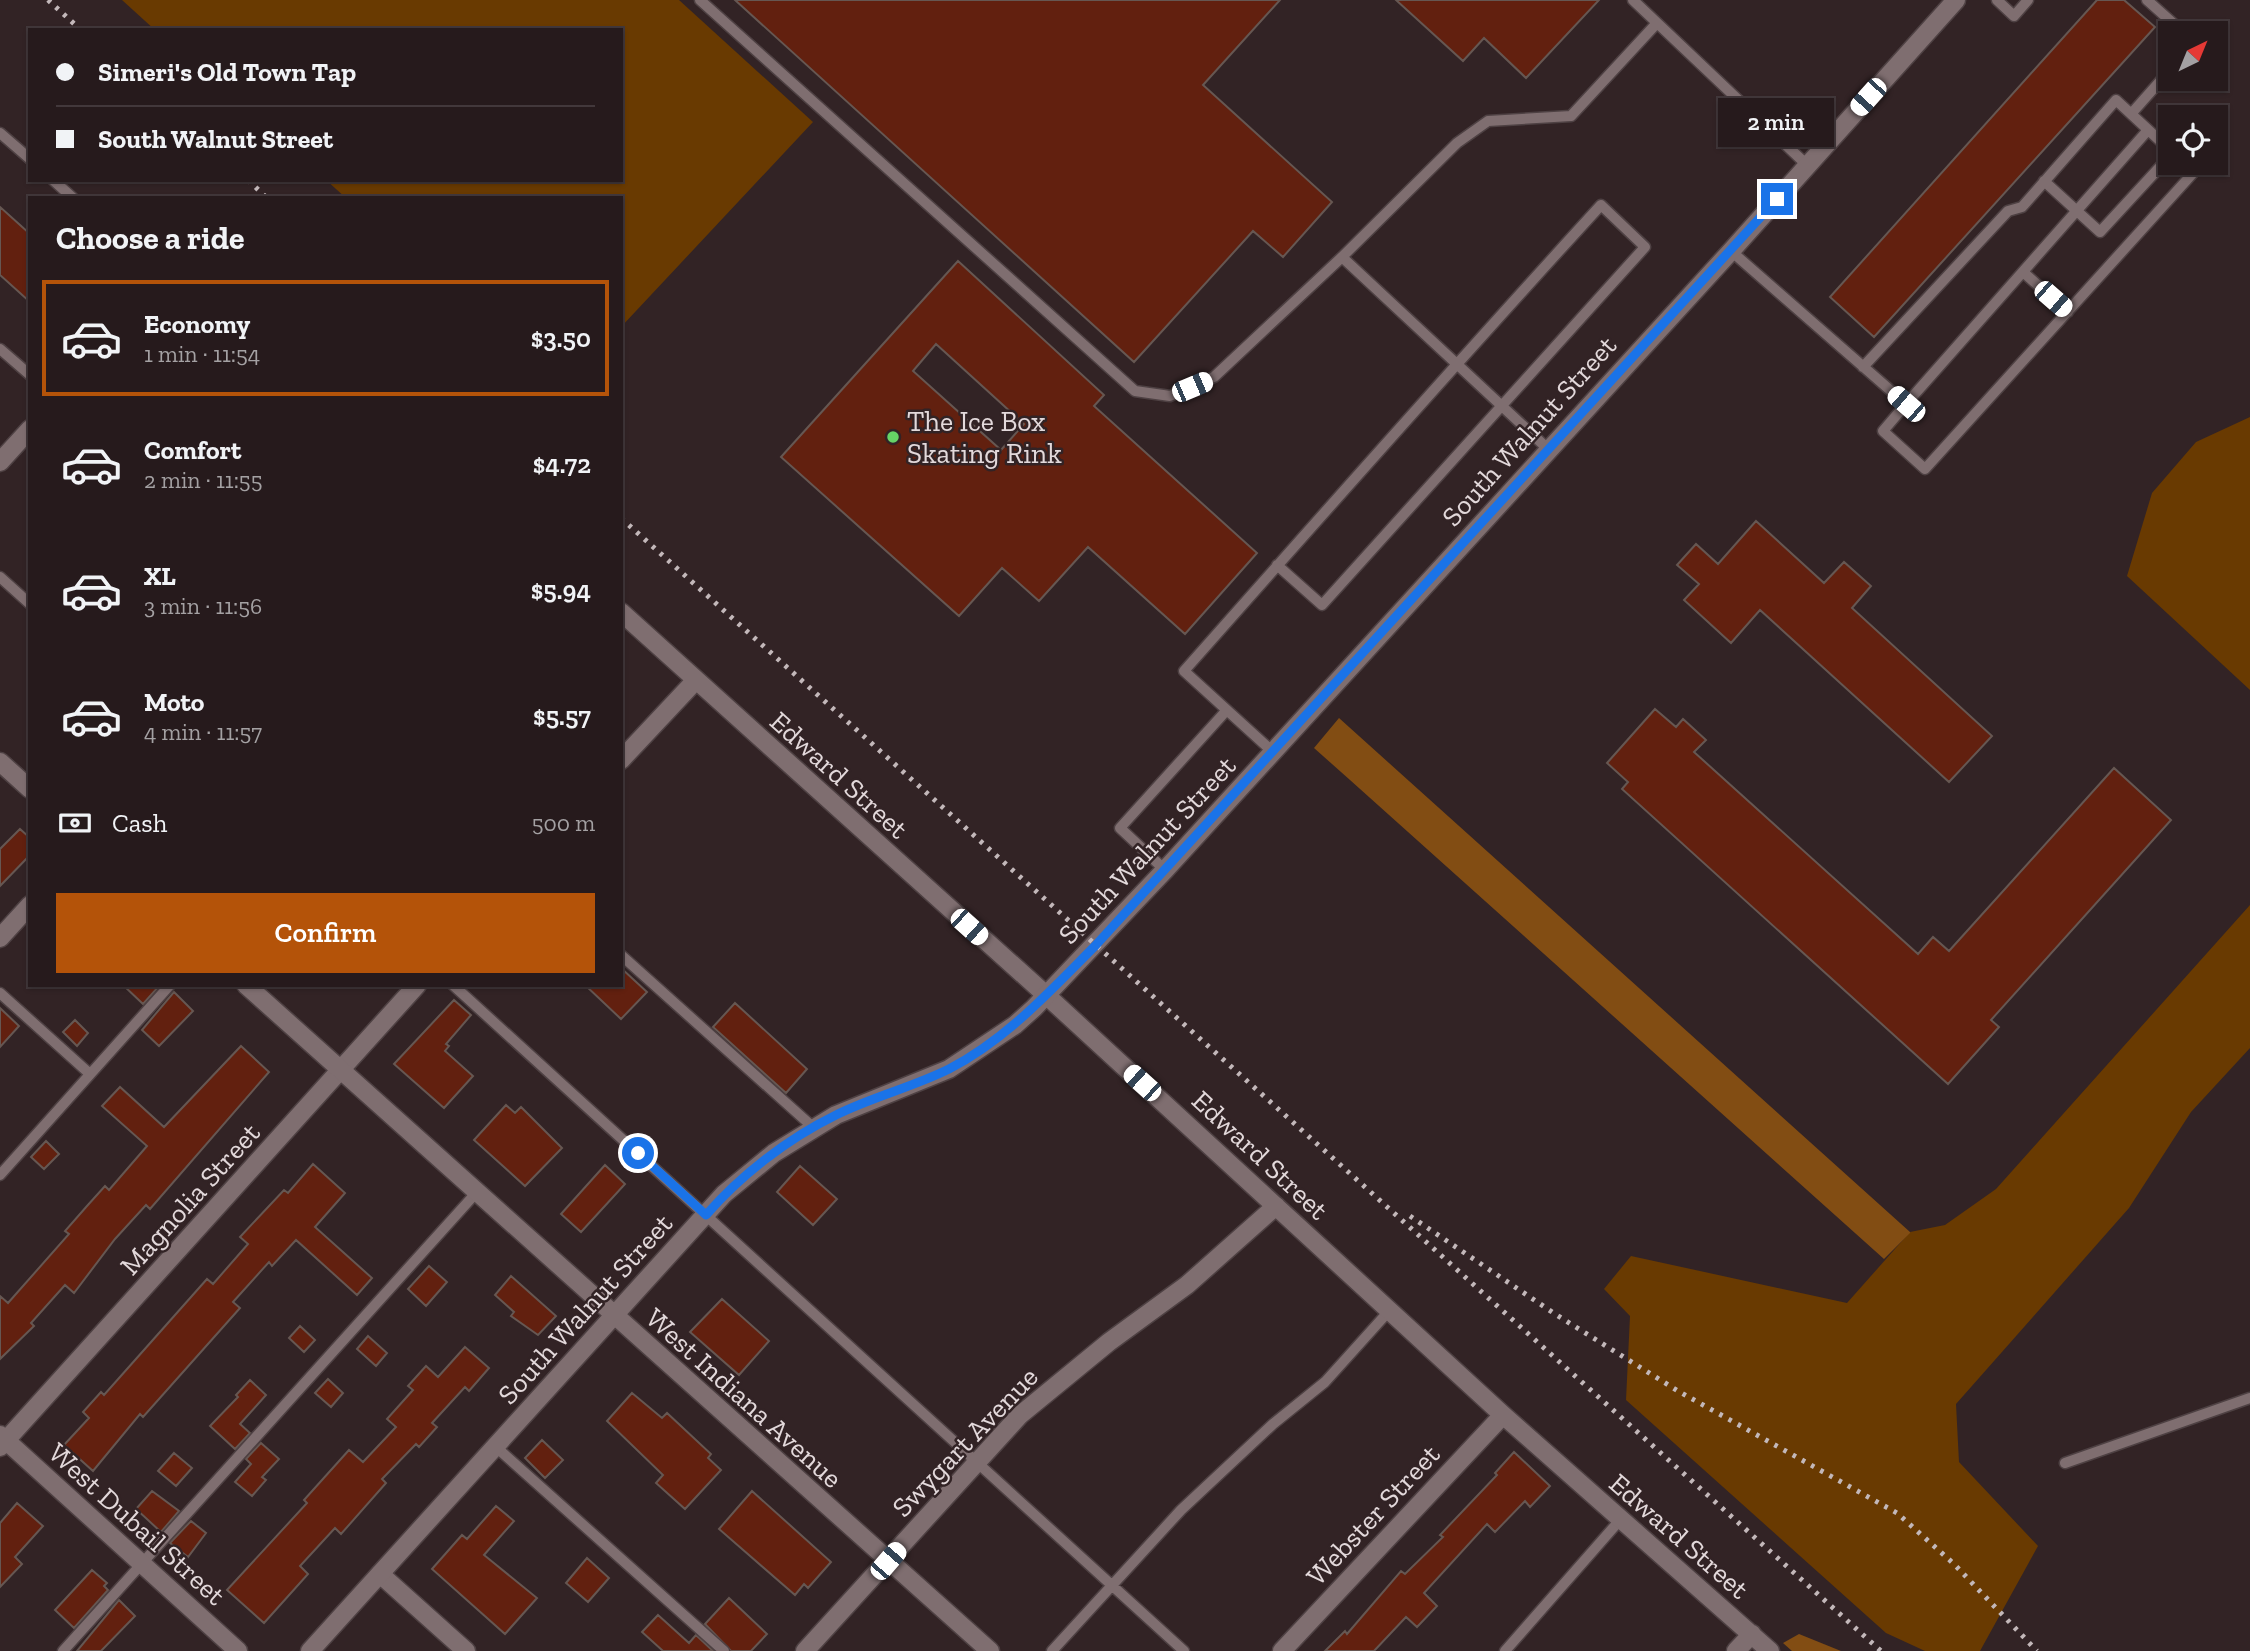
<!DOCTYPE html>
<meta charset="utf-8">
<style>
:root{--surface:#261a1c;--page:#322729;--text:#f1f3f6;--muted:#a4a1a3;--line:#42383b;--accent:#b45309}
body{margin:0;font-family:"Zilla Slab",serif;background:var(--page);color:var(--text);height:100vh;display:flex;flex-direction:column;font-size:26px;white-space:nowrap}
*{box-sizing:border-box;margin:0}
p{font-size:23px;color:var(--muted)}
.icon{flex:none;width:38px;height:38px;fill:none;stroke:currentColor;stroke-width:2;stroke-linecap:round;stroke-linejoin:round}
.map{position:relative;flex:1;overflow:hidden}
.details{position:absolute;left:28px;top:196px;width:595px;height:791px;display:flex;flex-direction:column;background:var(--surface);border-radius:0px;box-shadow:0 2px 5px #0004,0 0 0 2px var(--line)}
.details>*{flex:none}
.top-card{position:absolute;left:28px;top:28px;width:595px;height:154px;border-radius:0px;box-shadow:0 2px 5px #0004,0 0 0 2px var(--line);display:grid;align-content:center;height:154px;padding:0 28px;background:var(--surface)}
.needle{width:46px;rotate:43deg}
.buttons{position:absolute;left:2158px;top:21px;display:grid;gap:14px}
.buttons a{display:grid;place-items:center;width:70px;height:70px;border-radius:0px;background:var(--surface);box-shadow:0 2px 5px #0004,0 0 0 2px var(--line);font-size:35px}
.end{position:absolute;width:32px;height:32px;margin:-16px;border:9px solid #1a73e8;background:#fff;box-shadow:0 0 0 4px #fff}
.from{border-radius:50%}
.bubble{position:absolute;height:49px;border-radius:0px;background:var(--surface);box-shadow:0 2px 5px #0004,0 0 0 2px var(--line);font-size:23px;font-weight:600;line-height:49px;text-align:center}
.car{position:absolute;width:21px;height:42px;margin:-21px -10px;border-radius:9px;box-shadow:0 0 5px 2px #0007;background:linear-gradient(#fff 24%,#345 0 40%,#fff 0 76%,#345 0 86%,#fff 0)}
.top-card b{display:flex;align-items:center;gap:24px;height:66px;font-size:26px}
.top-card b+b{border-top:2px solid var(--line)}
.top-card i{width:18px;height:18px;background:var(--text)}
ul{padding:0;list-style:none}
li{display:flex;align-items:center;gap:21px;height:116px;margin:0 14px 10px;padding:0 14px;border:4px solid transparent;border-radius:0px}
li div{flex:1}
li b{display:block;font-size:26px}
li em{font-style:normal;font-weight:600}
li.on{border-color:var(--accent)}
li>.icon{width:63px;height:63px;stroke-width:1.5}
h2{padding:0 28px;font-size:32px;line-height:84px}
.pay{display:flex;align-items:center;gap:18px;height:77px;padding:0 28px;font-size:26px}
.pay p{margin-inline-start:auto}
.cta{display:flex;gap:14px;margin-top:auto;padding:14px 28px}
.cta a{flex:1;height:80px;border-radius:0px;background:var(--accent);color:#fff;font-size:28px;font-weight:600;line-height:80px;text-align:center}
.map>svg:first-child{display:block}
</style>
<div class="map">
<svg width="2250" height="1651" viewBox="0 0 2250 1651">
<rect width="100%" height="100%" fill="#322325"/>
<path fill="#693a01" d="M122,0h557l134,122 -192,205v-129h-275l-20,-18h295v-150h-466z
M2250,417v273l-123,-114 25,-83 44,-51z
M2250,905v143l-59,64 -62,96 -173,196 3,58 79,84 -58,105h-55l-39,-18 -260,-233 4,-84 -26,-27 27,-33 216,47 63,-71 35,-7 51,-36z"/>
<path fill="#824d13" d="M1339,718l571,514v1l-26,26 -534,-479 -36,-32z
M1799,1634l42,17h-49l-9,-8z"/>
<path fill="#62200f" stroke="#665752" stroke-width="2" fill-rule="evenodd" d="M735,0h545l-77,85 129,117 -49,55 -30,-26 -119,131z
M1396,0h203l-73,78 -42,-40 -21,23z
M2097,0h27l31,27 -281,310 -44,-40z
M0,207l30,27v68l-30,-27z
M958,261l146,134 -10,11 163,147 -72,81 -97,-87 -49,54 -37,-33 -43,48 -178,-159zM936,344l88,80 -23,26 -88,-79z
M1756,521l68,62 20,-21 27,24 -19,22 140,128 -43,46 -189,-172 -29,33 -47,-43 15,-16 -22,-19 19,-21 22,20z
M1655,709l21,18 7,-8 23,21 -12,12 224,202 15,-17 16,14 165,-183 57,52 -180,200 8,7 -51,57 -326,-295 6,-7 -21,-19z
M20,829l10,9v17l-30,31v-37z
M621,968l26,24 -26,27 -36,-34h36z
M123,985h37l-17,19z
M174,992l19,19 -34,35 -17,-16z
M454,1000l17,15 -25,29 3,2 -4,5 28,25 -29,32 -50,-44z
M735,1003l72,66 -21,24 -73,-66z
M0,1008l19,18 -19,21z
M75,1020l13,13 -11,13 -14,-14z
M241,1046l28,26 -119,137 -4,-4 -31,34 -41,54 -9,-8 -34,38 3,3 -34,33v-63l8,7 61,-69 -4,-3 22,-25 18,-20 4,4 38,-44 -45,-40 18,-19 44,40z
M506,1105l9,8 6,-6 41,41 -37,38 -51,-46z
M46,1141l13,13 -15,15 -13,-12z
M313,1164l32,29 -30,34 57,51 -15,17 -61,-55 -24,26 -3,-4 -36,40 7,6 -97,109 -3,-3 -47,57 -29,-26 25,-27 -6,-6 18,-20 3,3 103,-116 6,5 35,-40 -8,-7 44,-47 4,3z
M605,1165l20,19 -44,48 -20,-18z
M800,1166l37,33 -24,26 -36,-33z
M429,1266l18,16 -21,24 -18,-17z
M511,1276l45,40 -18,19 -27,-19 3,-4 -19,-17z
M722,1299l47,42 -30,34 -49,-43z
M300,1326l15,14 -11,12 -15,-14z
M368,1336l19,17 -11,13 -19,-17z
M465,1347l24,21 -20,23 -4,-4 -33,36 5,4 -18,20 -3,-3 -34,35 4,4 -45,51 -6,-6 -35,38 8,8 -44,49 -37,-33 80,-87 -3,-3 45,-50 14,12 33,-35 -9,-8 26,-29 -5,-4 18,-20 12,11z
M328,1379l15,14 -12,14 -16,-14z
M250,1380l16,15 -26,29 10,9 -15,16 -25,-23 28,-29 -2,-2z
M632,1393l30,25 5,-5 44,41 -3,4 13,12 -36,39 -29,-26 7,-8 -56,-54z
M542,1440l21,20 -18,18 -20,-20z
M261,1443l18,16 -17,18 4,3 -14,16 -17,-14 16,-18 -5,-5z
M1514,1452l36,34 -20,21 -5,-6 -30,31 -8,-8 -63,69 13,13 -20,21 -11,-10 -32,34h-49l20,-20 2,3 54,-63 4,3 38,-37 -3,-2 57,-60 -2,-2z
M174,1453l18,15 -16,18 -18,-15z
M152,1491l27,20 -18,21 -25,-23z
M752,1491l79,71 -23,26 -4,-4 -9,11 -76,-66z
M17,1503l26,23 -28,31 7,7 -22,23v-64z
M496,1506l18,15 -30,34 53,43 -32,36 -73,-65 30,-34 5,4z
M191,1521l15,12 -18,24 -18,-14z
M587,1558l22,20 -21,24 -22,-19z
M92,1570l15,13 -3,3 4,4 -34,38 -19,-18z
M729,1598l38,36 -16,17h-20l-26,-27z
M119,1600l16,16 -34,35h-24z
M658,1615l31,28 7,-8 17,16h-50l-21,-19z"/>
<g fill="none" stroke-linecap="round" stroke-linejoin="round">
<g stroke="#4e4143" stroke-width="13">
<path id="service" d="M700,0l435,391 35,5 44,-19 128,-120 206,192
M1633,0l174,165
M1997,0l17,16 14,-16
M2147,0l37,33
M2131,114l39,-44
M0,133l30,26
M53,180l20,18
M2044,181l56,51 70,-76
M1731,251l175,153 242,-274
M1342,257l115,-114 31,-22 83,-5 86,-93
M2023,272l45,40
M0,349l30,26
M1863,367l145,-156 14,-4 94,-107 54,50
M1906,404l-23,27 42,38 269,-297 -10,-9
M0,577l30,27
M1273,752l-89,-81c138,-156 276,-312 417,-466l44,42 -323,358 -45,-40
M1165,870l-45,-42 106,-117
M621,955l193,173
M453,985l731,666
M0,993l90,81
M0,1175l170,-190
M496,1447l228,204
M2065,1463l185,-65
M63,1651l413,-458
M1052,1651l129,-141 92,-86 52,-42 64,-71
M1505,1651l115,-131"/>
</g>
<g stroke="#4e4143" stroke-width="21">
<path id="minor" d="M0,462l30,-33
M621,612l425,383 457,420 267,236
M621,760l75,-80
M0,938l30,-33
M0,1435l238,216
M0,1447l417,-462
M380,1574l86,77
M805,1651l215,-236 89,-73 78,-57 89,-79
M1282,1651l221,-236
M1736,1651l16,-17"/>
</g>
<g stroke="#4e4143" stroke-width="21">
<path id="tertiary" d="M0,762l30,27
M246,985l744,666
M310,1651l414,-457 50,-41 62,-38 113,-46 66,-44 19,-17 131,-138 566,-619 225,-251"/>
</g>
<use href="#service" stroke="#7f6e70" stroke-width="10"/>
<use href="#minor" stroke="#7f6e70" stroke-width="18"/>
<use href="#tertiary" stroke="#7f6e70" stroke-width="18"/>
<path stroke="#c3b8ba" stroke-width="5" stroke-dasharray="3.5 7" stroke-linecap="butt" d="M48,0l33,30
M248,180l19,18
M621,518l1260,1133
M1410,1216l145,98 123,77 219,122 57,51 83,87"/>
</g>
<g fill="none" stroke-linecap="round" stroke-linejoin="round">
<path stroke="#1a73e8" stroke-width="9" d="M638,1153l68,62c35,-40 81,-76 130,-100 36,-18 77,-28 113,-46 58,-30 101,-78 146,-123l682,-747"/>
</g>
<circle fill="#66d466" stroke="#322325" stroke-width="2.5" cx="893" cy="437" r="7"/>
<g text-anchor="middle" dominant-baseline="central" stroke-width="5" stroke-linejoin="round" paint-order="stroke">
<g font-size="28" fill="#e3d9db" stroke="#322325" text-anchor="start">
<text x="907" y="421">The Ice Box<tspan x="907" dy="32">Skating Rink</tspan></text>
</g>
<g font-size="28" fill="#e3d9db" stroke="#322325">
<text transform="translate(1529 431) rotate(-48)">South Walnut Street</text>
<text transform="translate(839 775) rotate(42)">Edward Street</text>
<text transform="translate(1147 850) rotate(-47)">South Walnut Street</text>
<text transform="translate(1260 1155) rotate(43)">Edward Street</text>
<text transform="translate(190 1199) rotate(-48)">Magnolia Street</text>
<text transform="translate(585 1309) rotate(-48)">South Walnut Street</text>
<text transform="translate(744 1398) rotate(42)">West Indiana Avenue</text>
<text transform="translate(965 1442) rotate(-46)">Swygart Avenue</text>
<text transform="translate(1373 1515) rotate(-47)">Webster Street</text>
<text transform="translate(137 1524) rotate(42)">West Dubail Street</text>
<text transform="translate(1679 1536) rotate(41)">Edward Street</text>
</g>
</g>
</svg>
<div class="buttons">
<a><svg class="needle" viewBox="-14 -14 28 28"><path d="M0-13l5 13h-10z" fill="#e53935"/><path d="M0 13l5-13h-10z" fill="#a4a1a3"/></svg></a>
<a><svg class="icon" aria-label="locate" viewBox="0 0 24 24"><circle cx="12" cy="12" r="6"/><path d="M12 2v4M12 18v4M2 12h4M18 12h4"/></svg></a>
</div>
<i class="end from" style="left:638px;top:1153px"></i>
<i class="end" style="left:1777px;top:199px"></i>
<div class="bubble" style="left:1718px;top:98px;width:116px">2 min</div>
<i class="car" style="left:1868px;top:97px;rotate:222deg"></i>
<i class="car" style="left:2053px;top:299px;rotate:131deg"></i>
<i class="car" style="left:1192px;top:387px;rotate:67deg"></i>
<i class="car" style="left:1906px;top:404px;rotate:311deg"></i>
<i class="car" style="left:969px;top:927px;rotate:132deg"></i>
<i class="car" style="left:1142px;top:1083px;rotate:312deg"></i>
<i class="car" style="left:888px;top:1561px;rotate:41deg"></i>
<div class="top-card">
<b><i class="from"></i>Simeri's Old Town Tap</b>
<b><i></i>South Walnut Street</b>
</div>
<section class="details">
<h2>Choose a ride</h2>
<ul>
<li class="on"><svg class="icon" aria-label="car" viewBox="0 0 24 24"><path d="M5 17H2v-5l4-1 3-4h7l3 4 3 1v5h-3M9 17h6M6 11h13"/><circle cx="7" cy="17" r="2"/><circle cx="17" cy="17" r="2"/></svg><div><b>Economy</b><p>1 min · 11:54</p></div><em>$3.50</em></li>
<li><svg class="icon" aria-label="car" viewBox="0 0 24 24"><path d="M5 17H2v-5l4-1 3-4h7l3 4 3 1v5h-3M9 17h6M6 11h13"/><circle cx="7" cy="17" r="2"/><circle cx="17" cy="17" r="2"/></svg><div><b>Comfort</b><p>2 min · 11:55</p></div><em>$4.72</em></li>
<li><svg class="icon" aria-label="car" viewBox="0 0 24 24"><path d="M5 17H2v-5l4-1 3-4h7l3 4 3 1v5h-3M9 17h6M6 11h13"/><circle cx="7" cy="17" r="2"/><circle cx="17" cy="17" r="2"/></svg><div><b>XL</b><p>3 min · 11:56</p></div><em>$5.94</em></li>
<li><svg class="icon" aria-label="car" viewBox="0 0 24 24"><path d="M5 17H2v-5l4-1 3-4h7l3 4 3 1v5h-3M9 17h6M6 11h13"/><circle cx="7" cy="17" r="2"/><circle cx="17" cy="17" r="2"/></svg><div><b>Moto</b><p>4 min · 11:57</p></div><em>$5.57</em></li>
</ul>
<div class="pay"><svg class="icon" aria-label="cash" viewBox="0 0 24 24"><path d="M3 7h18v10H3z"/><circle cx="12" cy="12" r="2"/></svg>Cash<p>500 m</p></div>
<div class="cta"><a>Confirm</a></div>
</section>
</div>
